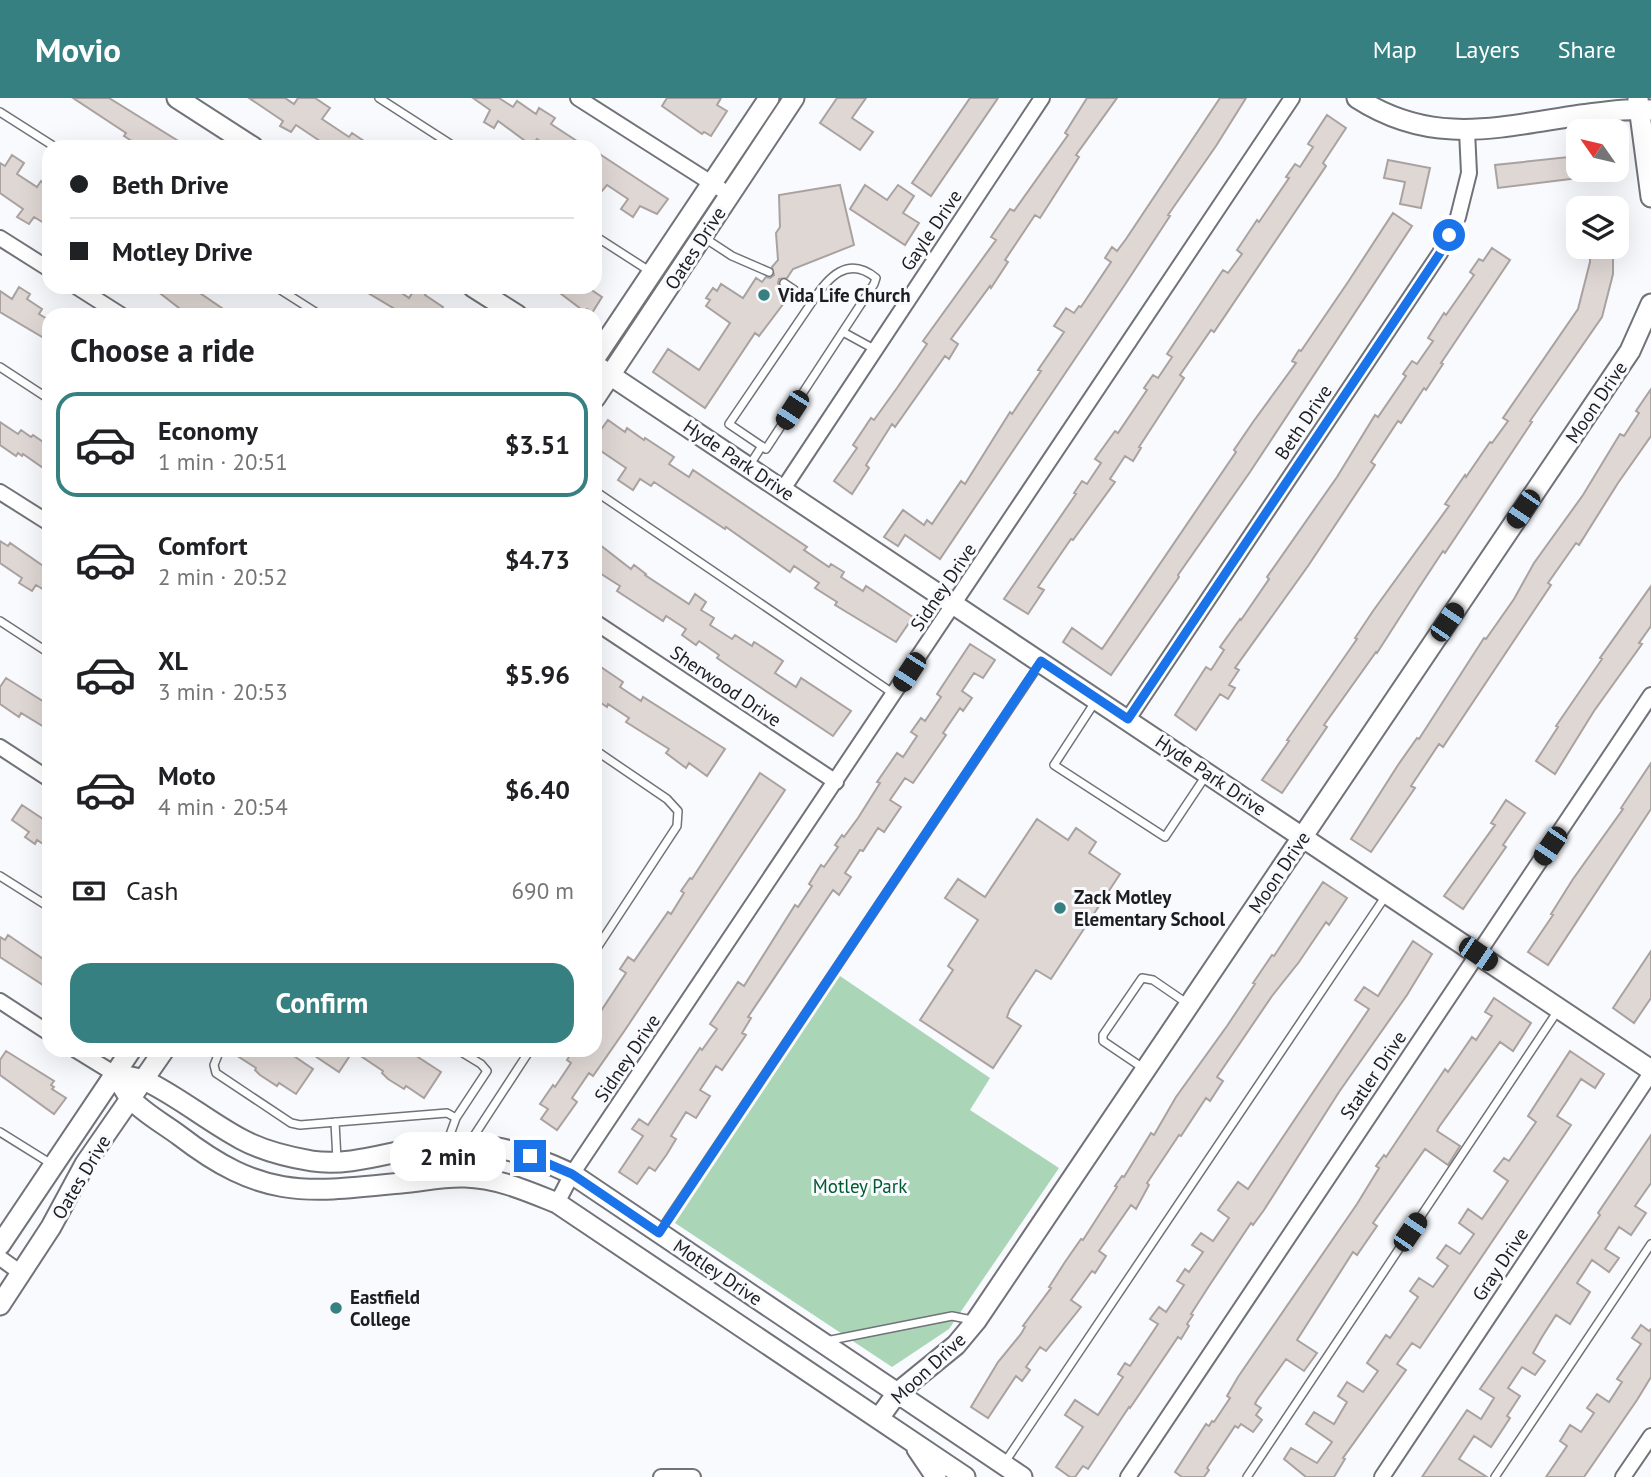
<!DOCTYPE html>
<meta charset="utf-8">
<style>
:root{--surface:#fff;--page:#f2f2f2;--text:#202124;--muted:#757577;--line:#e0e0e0;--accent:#378081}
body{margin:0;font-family:"PT Sans",sans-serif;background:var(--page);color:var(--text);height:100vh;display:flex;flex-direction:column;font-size:26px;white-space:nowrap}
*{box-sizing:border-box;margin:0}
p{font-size:23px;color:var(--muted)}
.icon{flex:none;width:38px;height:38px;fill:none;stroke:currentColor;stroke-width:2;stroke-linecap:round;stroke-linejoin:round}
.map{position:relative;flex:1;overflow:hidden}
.panel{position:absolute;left:42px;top:210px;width:560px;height:749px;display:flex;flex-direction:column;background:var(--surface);border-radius:21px;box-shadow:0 7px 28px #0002}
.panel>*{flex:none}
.guide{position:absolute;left:42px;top:42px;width:560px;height:154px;border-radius:21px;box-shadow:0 7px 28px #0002;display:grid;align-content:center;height:154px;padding:0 28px;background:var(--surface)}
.needle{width:46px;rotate:304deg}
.fabs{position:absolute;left:1566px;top:21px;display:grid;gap:14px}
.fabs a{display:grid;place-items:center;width:63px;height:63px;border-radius:14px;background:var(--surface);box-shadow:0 7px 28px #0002;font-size:35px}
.end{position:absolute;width:32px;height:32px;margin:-16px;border:9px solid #1a73e8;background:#fff;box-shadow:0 0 0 4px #fff}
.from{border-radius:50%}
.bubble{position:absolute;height:49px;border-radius:21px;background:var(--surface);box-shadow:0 7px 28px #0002;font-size:23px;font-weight:600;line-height:49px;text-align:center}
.car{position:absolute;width:21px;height:42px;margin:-21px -10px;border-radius:9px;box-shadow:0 0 5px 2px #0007;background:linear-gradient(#222 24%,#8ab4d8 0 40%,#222 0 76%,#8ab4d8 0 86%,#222 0)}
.guide b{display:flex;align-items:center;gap:24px;height:66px;font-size:26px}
.guide b+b{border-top:2px solid var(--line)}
.guide i{width:18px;height:18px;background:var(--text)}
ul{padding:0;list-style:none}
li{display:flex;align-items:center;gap:21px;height:105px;margin:0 14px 10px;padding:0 14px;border:4px solid transparent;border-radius:21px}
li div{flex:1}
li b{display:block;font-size:26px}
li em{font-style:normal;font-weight:600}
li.selected{border-color:var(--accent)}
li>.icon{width:63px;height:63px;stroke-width:1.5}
h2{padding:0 28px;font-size:32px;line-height:84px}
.pay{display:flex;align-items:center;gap:18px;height:77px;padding:0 28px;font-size:26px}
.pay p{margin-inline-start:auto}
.cta{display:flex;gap:14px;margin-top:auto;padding:14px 28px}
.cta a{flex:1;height:80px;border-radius:21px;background:var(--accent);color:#fff;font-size:28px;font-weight:600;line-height:80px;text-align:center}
header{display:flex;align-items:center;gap:42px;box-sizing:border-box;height:98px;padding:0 35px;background:var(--accent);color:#fff}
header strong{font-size:33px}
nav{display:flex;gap:38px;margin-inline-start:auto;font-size:24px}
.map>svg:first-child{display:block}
</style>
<header>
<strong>Movio</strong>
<nav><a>Map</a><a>Layers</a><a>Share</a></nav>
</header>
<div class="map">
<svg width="1651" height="1379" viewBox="0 0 1651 1379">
<rect width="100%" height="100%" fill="#f8fafe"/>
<path fill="#aad6b7" d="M840,878l150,102 -20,32 89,58 -110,161 -57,38 -217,-144z"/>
<path fill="#dfd7d4" stroke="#aaa2a0" stroke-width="2" d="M73,0h36l79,49h-47l-17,-11 2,-3z
M249,0h36l9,6 4,-6h17l15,10 -8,11 27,18 3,-4 21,14h-44l-33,-22 -5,7 -11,-6 3,-5z
M473,0h26l14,9 4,-6 19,13 3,-6 16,10 -4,6 35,23h-38l-11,-8 -5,7 -34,-25 -4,7 -10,-6 6,-12z
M667,0h54l-4,7 10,6 -16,25 -7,-4 -2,2 -40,-28z
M837,0h29l-14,20 21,14 -13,18 -40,-27z
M970,0h28l-67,98 -19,-13z
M1087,0h30l-41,57 3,2 -39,61 -5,-3 -30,45 3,2 -17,26 -1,-2 -39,53 7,5 -9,15 -4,-3 -50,71 -3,-3 -26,41 3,3 -17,26 -18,-13 23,-33 -4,-3 18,-27 3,2 23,-32 30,-44 -4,-3 73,-101 -5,-3 19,-28 4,2 54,-76 -3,-2z
M1220,0h26l-30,48 -48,69 2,1 -46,70 -184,273 -35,-24 -7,11 -14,-9 19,-27 21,15 3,-5 5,4 29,-43 4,3 45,-72 2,2 29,-43 -3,-1 26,-38 -10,-6 12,-18 8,5 5,-7 2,1 30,-45 -6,-4 7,-11 5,4 9,-12z
M1327,17l19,13 -23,35 3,3 -112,166 -3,-2 -31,45 4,3 -45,69 2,1 -8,13 -8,-5 -15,23 5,3 -42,58 -2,-1 -33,48 6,3 -16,24 -24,-15 72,-105 -2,-1 8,-12 5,3 14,-21 -6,-4 20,-28 3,2 29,-43 -3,-2 9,-13 5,3 14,-21 -5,-3 56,-84 5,3 14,-19 -5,-4 20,-30 2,2 30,-44 -3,-1 9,-13 5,3 13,-20 -5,-3z
M595,53l73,48 -11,15 -17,-8 -7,11 -12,-8 7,-10 -21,-14 -5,6 -7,-5z
M12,57l12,8 -7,11 20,13 4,-6 8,5v40l-15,-9 -5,7 -12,-7 6,-8 -23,-16v-30l5,3z
M1578,58v22l-80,10 -3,-23z
M1388,62l42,8 -9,40 -21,-4 5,-22 -21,-4z
M840,87l14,60 -61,24 -6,9 -8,1 -1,4 2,5 -2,4 9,7 -28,37 -4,-3 -50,75 -52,-36 15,-23 31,21 31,-47 -24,-17 4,-6 -4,-2 7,-10 4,3 4,-7 22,14 13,-20 6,4 4,-5 4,1 4,-3 -2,-8 6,-7 -2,-27 4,-6 -1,-32z
M865,87l22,15 11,-15 16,11 -11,17 16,10 -14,22 -55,-36z
M1393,115l19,13 -162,246 -72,103 1,2 -68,98 -48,-33 9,-14 30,21 134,-197 -2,-2 19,-28 43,-59 -4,-2 7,-11 2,1 47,-69z
M1590,149h23v27l-11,43 -72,104 2,1 -87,131 -2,-2 -25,38 -41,64 -1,-1 -52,73 3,2 -45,66 -20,-13 27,-39 -2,-1 70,-101 -2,-1 18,-27 76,-105 -4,-2 20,-29 1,2 24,-35 2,1 16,-22 -5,-3 75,-109 12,-47z
M1492,150l18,12 -69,103 2,1 -17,26 -2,-2 -23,35 -3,-2 -27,41 4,3 -67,101 -73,102 4,2 -10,15 6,3 -7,11 -8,-5 -24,36 -21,-15 31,-48 5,3 13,-20 -4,-3 20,-28 1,1 28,-41 -2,-2 70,-100 38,-62 3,2 28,-41 -3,-2 9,-13 5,3 16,-23 -5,-3 16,-25 2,2 28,-40 -4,-3 9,-13 4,2z
M19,189l11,7 -3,5 15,10 -3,5 10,6v21l-49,-29v-21l12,8z
M152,189h39l41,28h-44z
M358,189h35l16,11 7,-11h4l7,5 -2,3 18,12 -5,8h-33z
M552,189h35l15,10 -10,16 -5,-4 -2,3z
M1651,291v47l-33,47 -39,62 -3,-2 -28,40 3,2 -108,162 -4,-3 -28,42 4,2 -44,64 -20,-13 47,-74 19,-27 2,1 65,-101 2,1 28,-40 20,-36 49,-68 37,-61 4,2 15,-23 -3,-2z
M608,322l17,12 2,-4 17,12 1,-2 29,19 -5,7 20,13 4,-7 114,77 -3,3 25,17 2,-3 13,8 -3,5 22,14 3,-5 47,31 -17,25 -61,-37 2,-3 -22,-14 4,-5 -25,-17 -4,6 -64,-45 -1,2 -71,-47 -3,4 -11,-7 -7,11 -15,-10 8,-12 -31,-21v-9z
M0,324l18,12 3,-4 10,7 2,-2 16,11v26l-26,-18 -1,2 -4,-3 -2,3 -16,-11z
M0,443l8,5 2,-3 39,27v23l-13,-8 -4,6 -13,-8 3,-5 -22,-15z
M595,443l36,28 3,-4 12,9 -1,1 44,29 6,-10 11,8 -5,8 13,8 -4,7 22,14 3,-4 17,11 2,-4 2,1 27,18 -8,12 21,14 5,-9 50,33 -18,25 -97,-65 -19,-13 2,-3 -20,-14 -3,4 -14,-10 4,-6 -20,-13 -3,5 -46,-30 3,-5 -25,-16z
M1651,488v40l-12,17 3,1 -48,67 -39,63 -19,-13 22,-34 -2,-1 46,-67 -2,-1z
M970,546l25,16 -12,18 -9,-5 -12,18 10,7 -9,13 -3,-3 -17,25 3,2 -33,48 -8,-5 -15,22 11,7 -17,25 -6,-4 -15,23 -3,-1 -15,23 6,4 -12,18 -6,-5 -85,127 3,1 -9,15 4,2 -24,35 -6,-4 -16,24 10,6 -14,22 -10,-6 -15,24 5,3 -9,15 -12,17 -6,-4 -12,17 -18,-12 24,-36 -11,-7 7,-10 9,6 52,-77 2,2 15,-21 -7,-5 28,-42 6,4 51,-81 3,2 14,-21 -3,-2 12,-19 3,2 14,-20 -3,-2 7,-10 2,2 14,-19 22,-35 -3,-1 20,-29 6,4 14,-21 -6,-4 10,-14 4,3 16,-24 -4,-3z
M595,565l28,19 -3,5 21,14 2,-4 82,52 -18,27 -18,-13 -3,5 -20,-15 3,-4 -43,-27 3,-4 -21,-14 -1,3 -12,-8z
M6,580l43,27v25l-28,-17 -2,4 -19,-13v-17z
M1651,665v46l-103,156 -20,-13 25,-37 -2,-1 22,-35 50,-70 -2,-1z
M760,675l25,17 -160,240 -32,46 -4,-3 -17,25 5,4 -20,28 -16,-11 7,-10 -8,-5 13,-19 2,2 16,-24 -4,-3 6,-10h22v-30l31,-47 -6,-4 8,-12 6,4 34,-49 3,2 13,-21 -3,-2 9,-13 2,1z
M1506,702l19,13 -22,32 3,2 -43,62 -19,-13 51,-71 -4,-2z
M22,707l27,18v25l-12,-8 -2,4 -10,-7 4,-5 -17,-12z
M1037,721l31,21 8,-12 20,14 -7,11 31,21 -69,105 -15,-9 -26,39 -3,8 14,9 -28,42 -73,-48 33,-50 -5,-4 30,-46 -33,-22 13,-19 27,18z
M1323,784l24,16 -18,27 -3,-3 -27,40 -27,34 -55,81 6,4 -13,20 -4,-3 -25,38 -2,-1 -32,48 2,2 -13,24 -5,-4 -32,46 7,5 -11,17 -3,-2 -21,29 10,7 -35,44 -6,-4 -14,20 4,3 -8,11 -6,-5 -28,42 -17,-11 27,-45 23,-28 4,-7 -2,-1 28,-38 -2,-1 16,-25 16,-23 2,1 34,-53 -2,-1 7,-10 2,1 27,-44 3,2 22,-38 51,-71 28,-42 -2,-1 19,-28 2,1z
M8,837l41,28v26l-49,-32v-20l5,3z
M1413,843l19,13 -25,41 -68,97 -75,118 -11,15 -2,-2 -42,63 -18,28 2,1 -6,9 2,2 -8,13 -3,-2 -48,71 -1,-1 -41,62 -5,-3 -8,11h-5l-14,-10 27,-40 -18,-12 10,-15 23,15 25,-38 -5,-3 7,-11 5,3 28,-42 -8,-5 9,-12 7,5 18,-27 -7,-4 8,-12 4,3 14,-20 -11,-7 9,-12 12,8 16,-23 -11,-8 20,-28 10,7 121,-180 -14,-9 9,-13 14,9z
M1651,853v47l-17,25 -21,-15z
M1494,900l37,25 -18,28 -13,-9 -61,85 -2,4 23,15 -12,19 -23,-16 -52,74 4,3 -20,29 -4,-3 -56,88 20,13 -13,18 -18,-12 -29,41 -2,4 6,4 -5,7 6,5 -9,12 -12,-8 -3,4 -3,-2 -28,42 2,2 -5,7h-22l-7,-5 31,-48 3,2 3,-5 2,1 16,-24 -3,-2 11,-19 119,-173 22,-36 -3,-2 8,-11 2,2 59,-88 3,3 24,-35 4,3 16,-24 -7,-4z
M228,952h57l28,19 -17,25 -17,-11 -2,3 -17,-11 -5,-5 1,-2z
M306,952h101l34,22 -17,26 -18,-12 -2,3 -16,-10 -6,-6 1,-2 -30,-20 -14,21z
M6,953l48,30 -3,4 3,2 -2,2 14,9 -12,16 -54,-39v-15z
M1570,953l34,23 -9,14 -14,-9 -14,22 -10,15 14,9 -151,223 -8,-5 -15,21 9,6 -63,88 2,1 -11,18h-28l-22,-18 7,-11 26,15 15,-21 -26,-18 8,-12 20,12 13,-22 -9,-6 9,-14 16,10 15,-21 -11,-8 19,-28 4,3 28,-41 -8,-6 9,-13 14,9 15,-21 -11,-8 9,-13 14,9 14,-20 -15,-11 9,-14 14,10 26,-38 -14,-10 10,-13 5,3 27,-39 -8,-6z
M1651,1037v48l-16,23 11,7 -15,22 -12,-8 -14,22 14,9 -10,14 -17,-12 -15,23 13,9 -20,32 -14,-9 -14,22 -9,16 12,8 -10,14 -13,-8 -14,21 12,8 -13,20 3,2 -19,29 -17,-11 -15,23 28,18h-65l45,-67 14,9 13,-21 -14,-9 120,-174 -2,-2z
M1641,1227l8,6 2,-2v48l-14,23 -53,77h-38l21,-31 -7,-5 10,-16 11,7 13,-19 -7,-5 10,-14 12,8 13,-20 -5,-3 24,-35 -9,-6z"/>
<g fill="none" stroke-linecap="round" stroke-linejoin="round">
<g stroke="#717379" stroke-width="10">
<path id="lane" d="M379,0l76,49
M0,14l55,35
M595,138l56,36
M703,139l29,19 37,16
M784,185l28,19 -83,122 37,25 108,-165 2,-6c-28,-23 -48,-1 -64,24
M276,189l44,28
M843,234l31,17
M0,269l49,32
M749,368l13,-20
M595,393l299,203
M0,523l49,32
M1095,604l-41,63 111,72 42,-63
M595,652l72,49 11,12 -1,15 -82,125
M0,778l49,31
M220,952l-6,15 2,8 75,50 9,2 147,-12 9,5 -9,25
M1143,970l-40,-27v-6l39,-57 11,2 35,24
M456,1020l31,-47 -6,-7 -23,-14
M335,1024l2,38
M0,1034l53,33
M470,1044l60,-92
M660,1133l379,-566
M826,1243l126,-25 20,4
M1005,1364l382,-568
M1247,1379l312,-468
M1495,1379l156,-233"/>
</g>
<g stroke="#717379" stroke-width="18">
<path id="street" d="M578,0l152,97
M0,140l49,31
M77,189l44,28
M783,391l259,-391
M0,394l49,31
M595,524l241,160
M1128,621l312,-466 18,-36 11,-44 -2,-42
M0,649l49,32
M0,903l49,32
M76,952l39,24
M557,1105l15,-29 720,-1076
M0,1160l21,15
M661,1379h32
M1128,1379l523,-782
M1382,1379l269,-404
M1623,1379l28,-41"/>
</g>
<g stroke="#717379" stroke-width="23">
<path id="secondary" d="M177,0l76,49
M1357,0c76,49 142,29 224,17 24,-3 46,-7 70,-5
M1638,1l13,98
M473,189l44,28
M595,260l174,-260
M595,267l1056,705
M595,300l199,-300
M115,976c10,2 22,3 31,7 33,16 63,41 95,58 22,12 47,18 71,22 34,5 68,-6 100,-12 61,-12 105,-1 160,25l450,303
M115,976c5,8 9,16 14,23 13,15 35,27 51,39 82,63 124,57 221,47 22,-2 43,-7 64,-6 33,1 62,14 92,26l408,274
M0,1147l131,-195
M0,1207l51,-78 34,-63 79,-114
M879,1320l18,-25 59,-48 20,-24 654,-970 21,-47
M917,1351l19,28"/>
</g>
<use href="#lane" stroke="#fff" stroke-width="7"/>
<use href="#street" stroke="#fff" stroke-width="14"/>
<use href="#secondary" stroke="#fff" stroke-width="19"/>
</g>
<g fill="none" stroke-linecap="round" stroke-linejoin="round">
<path stroke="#1a73e8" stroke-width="9" d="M530,1058l42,18 87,59 382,-572 87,58 312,-466 9,-18"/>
</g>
<g fill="#378081" stroke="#f8fafe" stroke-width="2.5">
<circle cx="764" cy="197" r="7"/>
<circle cx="1060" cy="810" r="7"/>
<circle cx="336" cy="1210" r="7"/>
</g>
<g text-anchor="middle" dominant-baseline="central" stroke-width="6" stroke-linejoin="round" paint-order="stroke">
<g font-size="19" fill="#1d1d20" stroke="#f8fafe">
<text transform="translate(931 132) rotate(-56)">Gayle Drive</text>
<text transform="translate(695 150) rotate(-57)">Oates Drive</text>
<text transform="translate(1596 304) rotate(-56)">Moon Drive</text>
<text transform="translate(1303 324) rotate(-56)">Beth Drive</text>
<text transform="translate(739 362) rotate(34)">Hyde Park Drive</text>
<text transform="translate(943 489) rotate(-56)">Sidney Drive</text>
<text transform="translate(726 588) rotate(34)">Sherwood Drive</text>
<text transform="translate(1211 677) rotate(34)">Hyde Park Drive</text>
<text transform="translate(1279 774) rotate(-56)">Moon Drive</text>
<text transform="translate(627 960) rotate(-56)">Sidney Drive</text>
<text transform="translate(1373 977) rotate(-56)">Statler Drive</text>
<text transform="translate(81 1079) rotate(-59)">Oates Drive</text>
<text transform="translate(1500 1166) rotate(-56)">Gray Drive</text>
<text transform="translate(718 1174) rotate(34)">Motley Drive</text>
<text transform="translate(928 1270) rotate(-43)">Moon Drive</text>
</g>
<g font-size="19" font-weight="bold" fill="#1d1d20" stroke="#f8fafe" text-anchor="start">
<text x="778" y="197">Vida Life Church</text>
<text x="1074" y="799">Zack Motley<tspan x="1074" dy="22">Elementary School</tspan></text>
<text x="350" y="1199">Eastfield<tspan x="350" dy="22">College</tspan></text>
</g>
<g font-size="19" fill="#005b2f" stroke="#f8fafe">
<text x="860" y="1088">Motley Park</text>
</g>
</g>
</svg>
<div class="fabs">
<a><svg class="needle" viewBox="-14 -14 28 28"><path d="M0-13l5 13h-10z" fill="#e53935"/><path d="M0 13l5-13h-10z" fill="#757577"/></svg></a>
<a><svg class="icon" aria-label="layers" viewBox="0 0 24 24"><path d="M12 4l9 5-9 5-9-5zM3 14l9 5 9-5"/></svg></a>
</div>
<i class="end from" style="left:1449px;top:137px"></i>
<i class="end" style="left:530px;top:1058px"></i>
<div class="bubble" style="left:390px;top:1034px;width:116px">2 min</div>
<i class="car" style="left:792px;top:312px;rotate:213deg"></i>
<i class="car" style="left:1523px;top:411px;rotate:214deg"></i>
<i class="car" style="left:1447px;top:524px;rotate:34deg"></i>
<i class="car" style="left:909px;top:574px;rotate:213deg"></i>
<i class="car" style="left:1550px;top:748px;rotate:214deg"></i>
<i class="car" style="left:1478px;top:856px;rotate:124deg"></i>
<i class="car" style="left:1410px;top:1134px;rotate:34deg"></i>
<div class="guide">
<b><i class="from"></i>Beth Drive</b>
<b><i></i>Motley Drive</b>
</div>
<section class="panel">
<h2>Choose a ride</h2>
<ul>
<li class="selected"><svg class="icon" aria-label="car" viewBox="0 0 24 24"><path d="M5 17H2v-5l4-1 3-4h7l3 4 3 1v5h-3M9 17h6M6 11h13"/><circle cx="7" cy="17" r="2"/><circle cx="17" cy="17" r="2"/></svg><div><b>Economy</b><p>1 min · 20:51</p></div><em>$3.51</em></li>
<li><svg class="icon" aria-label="car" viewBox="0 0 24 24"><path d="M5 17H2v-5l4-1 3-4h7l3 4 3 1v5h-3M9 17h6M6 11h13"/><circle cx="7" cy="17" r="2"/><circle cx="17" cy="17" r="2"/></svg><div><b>Comfort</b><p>2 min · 20:52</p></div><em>$4.73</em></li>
<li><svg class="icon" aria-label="car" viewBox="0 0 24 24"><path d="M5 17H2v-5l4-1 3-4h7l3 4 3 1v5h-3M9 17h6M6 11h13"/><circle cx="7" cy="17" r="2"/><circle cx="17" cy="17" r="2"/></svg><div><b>XL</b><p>3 min · 20:53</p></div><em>$5.96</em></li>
<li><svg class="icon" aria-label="car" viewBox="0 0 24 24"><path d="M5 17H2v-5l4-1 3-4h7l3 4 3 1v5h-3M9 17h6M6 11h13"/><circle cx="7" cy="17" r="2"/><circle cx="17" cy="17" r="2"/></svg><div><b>Moto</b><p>4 min · 20:54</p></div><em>$6.40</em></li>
</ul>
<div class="pay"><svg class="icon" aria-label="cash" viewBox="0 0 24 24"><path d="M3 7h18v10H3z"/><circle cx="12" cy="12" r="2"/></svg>Cash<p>690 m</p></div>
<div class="cta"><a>Confirm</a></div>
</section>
</div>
